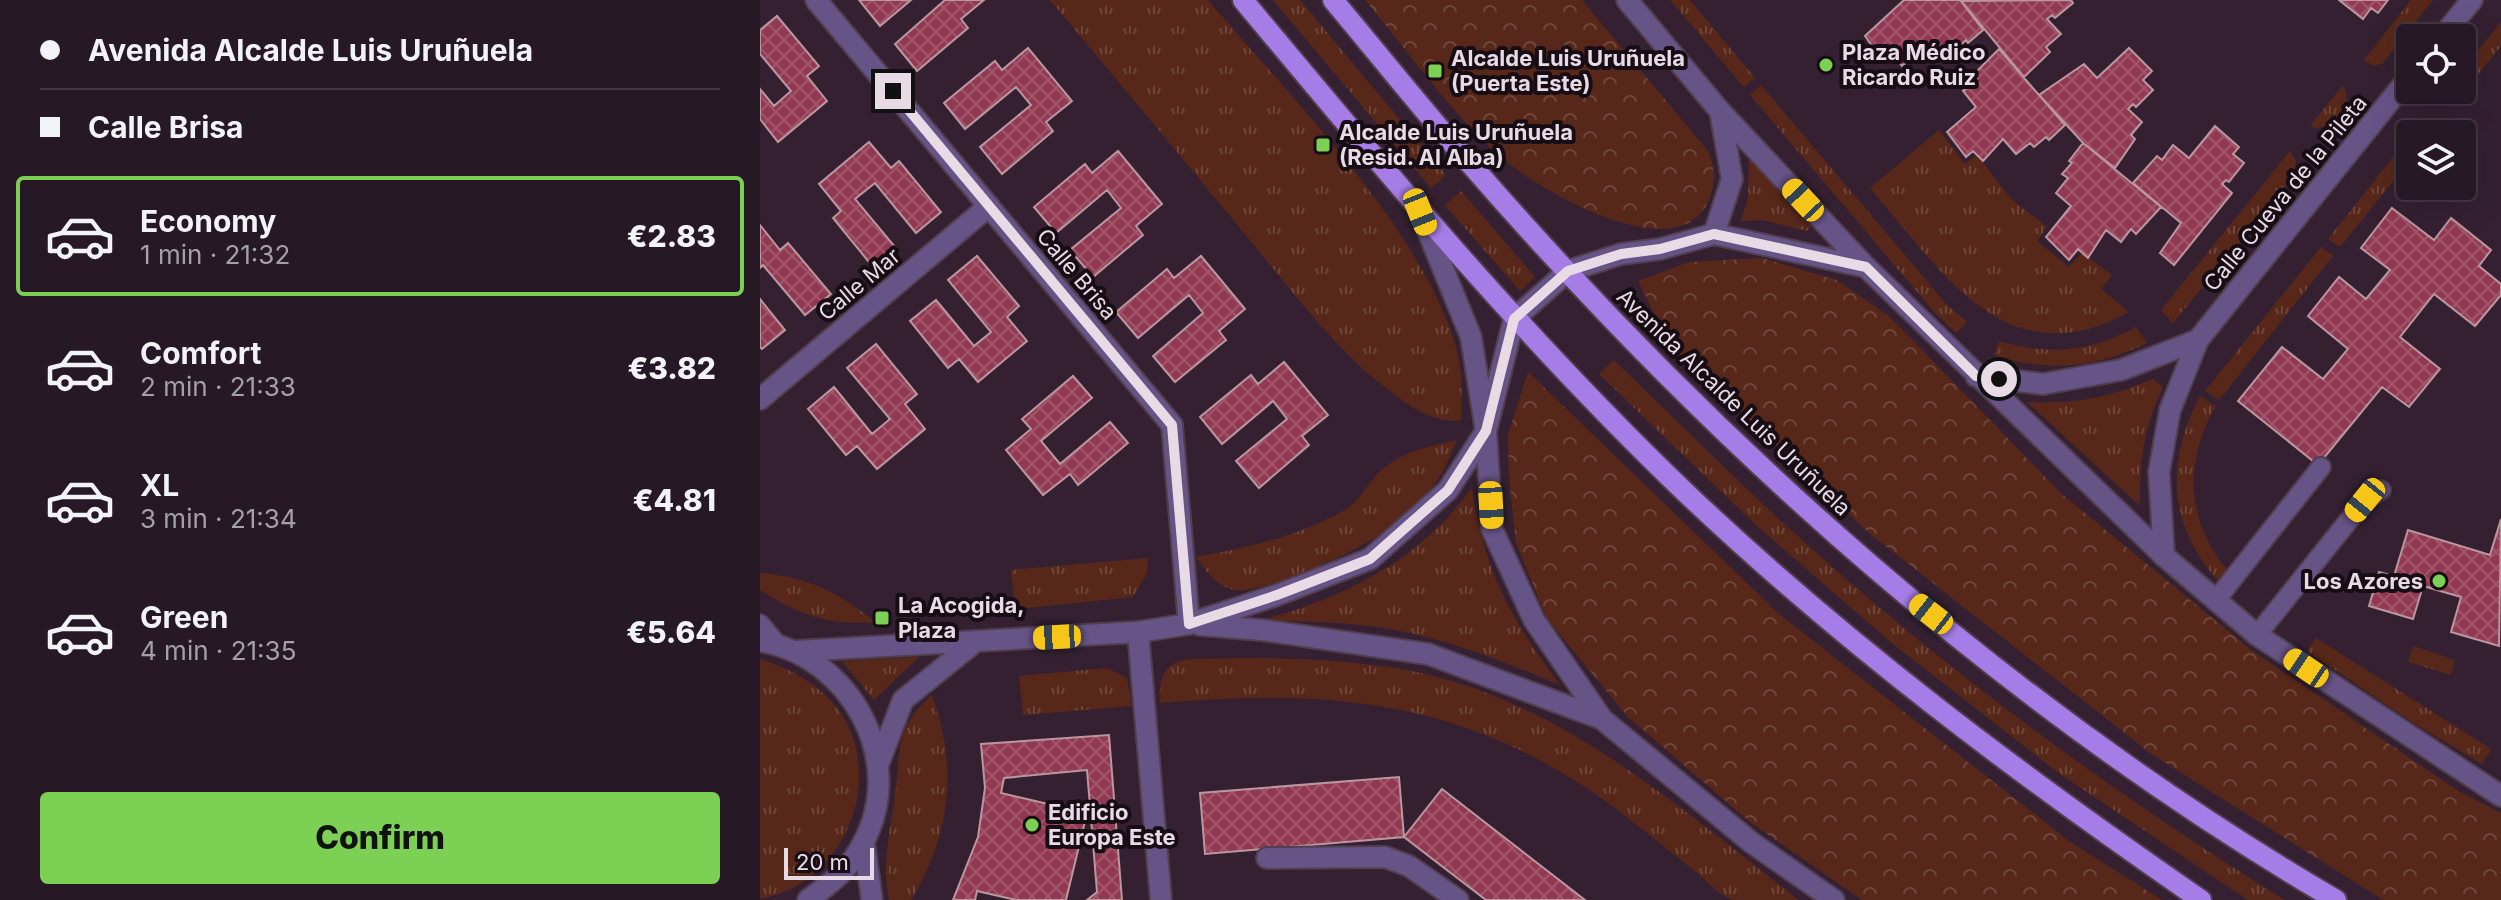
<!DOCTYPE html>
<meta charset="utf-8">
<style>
:root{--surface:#271825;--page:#332532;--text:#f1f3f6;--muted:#a4a0a7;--line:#433742;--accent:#7cd154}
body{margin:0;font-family:Inter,sans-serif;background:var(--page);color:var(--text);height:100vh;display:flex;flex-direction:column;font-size:30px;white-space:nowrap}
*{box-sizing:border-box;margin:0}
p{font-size:26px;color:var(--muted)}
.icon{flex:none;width:44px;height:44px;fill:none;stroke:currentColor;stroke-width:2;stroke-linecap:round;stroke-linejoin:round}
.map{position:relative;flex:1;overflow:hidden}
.panel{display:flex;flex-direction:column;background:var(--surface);width:760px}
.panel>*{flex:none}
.banner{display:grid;align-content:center;height:176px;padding:0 40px;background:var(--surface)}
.fabs{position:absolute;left:1636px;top:24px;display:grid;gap:16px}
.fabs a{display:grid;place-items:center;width:80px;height:80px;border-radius:8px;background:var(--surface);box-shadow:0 8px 32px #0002,0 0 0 2px var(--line);font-size:40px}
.scale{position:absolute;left:24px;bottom:20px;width:90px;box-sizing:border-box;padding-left:8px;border:4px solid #e9dbe6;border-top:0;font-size:22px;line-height:28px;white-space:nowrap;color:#e9dbe6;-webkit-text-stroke:6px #170d15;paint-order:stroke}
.end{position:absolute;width:36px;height:36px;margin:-18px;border:10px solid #e9dbe6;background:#111;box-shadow:0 0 0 4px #111}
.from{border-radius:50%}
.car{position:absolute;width:24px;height:48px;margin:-24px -12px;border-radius:10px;box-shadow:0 0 6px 2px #0007;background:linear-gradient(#f5c518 24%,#345 0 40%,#f5c518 0 76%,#345 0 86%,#f5c518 0)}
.banner b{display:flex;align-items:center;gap:28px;height:76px;font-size:30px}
.banner b+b{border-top:2px solid var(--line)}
.banner i{width:20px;height:20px;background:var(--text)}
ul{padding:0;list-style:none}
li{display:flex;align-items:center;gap:24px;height:120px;margin:0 16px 12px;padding:0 24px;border:4px solid transparent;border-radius:8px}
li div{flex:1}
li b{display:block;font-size:30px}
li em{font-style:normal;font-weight:800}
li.selected{border-color:var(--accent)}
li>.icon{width:72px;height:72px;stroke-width:1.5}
.primary-button{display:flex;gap:16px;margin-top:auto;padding:16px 40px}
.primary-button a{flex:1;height:92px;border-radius:8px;background:var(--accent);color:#111;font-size:32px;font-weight:800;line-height:92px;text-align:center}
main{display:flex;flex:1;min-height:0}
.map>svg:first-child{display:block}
</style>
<main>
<section class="panel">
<div class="banner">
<b><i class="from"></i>Avenida Alcalde Luis Uruñuela</b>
<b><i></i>Calle Brisa</b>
</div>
<ul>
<li class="selected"><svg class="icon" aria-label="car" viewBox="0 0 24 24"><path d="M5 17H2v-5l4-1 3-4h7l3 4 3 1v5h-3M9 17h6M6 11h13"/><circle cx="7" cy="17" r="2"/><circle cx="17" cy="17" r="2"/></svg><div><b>Economy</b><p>1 min · 21:32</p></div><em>€2.83</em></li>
<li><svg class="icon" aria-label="car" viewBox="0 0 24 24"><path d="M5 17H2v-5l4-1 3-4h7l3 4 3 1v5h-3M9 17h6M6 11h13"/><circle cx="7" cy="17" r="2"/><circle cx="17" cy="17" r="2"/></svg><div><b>Comfort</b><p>2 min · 21:33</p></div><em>€3.82</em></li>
<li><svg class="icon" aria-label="car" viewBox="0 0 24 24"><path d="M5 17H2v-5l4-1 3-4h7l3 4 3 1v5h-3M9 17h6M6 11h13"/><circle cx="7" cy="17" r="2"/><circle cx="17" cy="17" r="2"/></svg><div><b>XL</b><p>3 min · 21:34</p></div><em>€4.81</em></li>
<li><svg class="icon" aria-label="car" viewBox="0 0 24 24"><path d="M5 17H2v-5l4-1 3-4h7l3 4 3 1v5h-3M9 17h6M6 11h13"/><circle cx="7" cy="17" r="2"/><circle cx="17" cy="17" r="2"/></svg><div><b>Green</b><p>4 min · 21:35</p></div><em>€5.64</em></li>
</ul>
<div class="primary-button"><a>Confirm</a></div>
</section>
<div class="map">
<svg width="1741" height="900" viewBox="0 0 1741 900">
<defs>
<pattern id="grass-tufts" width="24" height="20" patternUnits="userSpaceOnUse" patternTransform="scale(2)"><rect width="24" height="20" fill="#572819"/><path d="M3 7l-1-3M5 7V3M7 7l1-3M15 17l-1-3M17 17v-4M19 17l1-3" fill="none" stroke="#6f473a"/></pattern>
<pattern id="forest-crowns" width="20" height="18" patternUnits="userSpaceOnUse" patternTransform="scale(2)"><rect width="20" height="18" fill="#572819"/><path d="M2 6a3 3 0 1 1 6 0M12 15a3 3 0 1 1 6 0" fill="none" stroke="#6f473a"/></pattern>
<pattern id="building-cross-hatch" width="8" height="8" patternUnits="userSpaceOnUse" patternTransform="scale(2)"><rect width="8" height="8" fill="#923952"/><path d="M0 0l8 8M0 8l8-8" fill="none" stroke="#a1556b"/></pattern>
</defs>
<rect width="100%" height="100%" fill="#342031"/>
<path fill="url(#grass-tufts)" d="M290,0h158c81,96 213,227 248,347 7,25 6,48 5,73 -28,4 -55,-16 -76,-33 -48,-36 -97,-101 -136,-148 -66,-80 -132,-159 -199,-239z
M513,0h27l146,175 -15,13z
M910,0h20l65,78 -11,9z
M1651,0h22l-51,64 -9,2 -9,-6z
M1741,22v24l-38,47 -4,-3 3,-20z
M1001,85l186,220 20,17 -11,11 -20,-19 -186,-219z
M1583,85c13,20 -12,50 -33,41z
M1179,130l26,34 12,-9 34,44 36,28 -10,14 32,26 13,-14 30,22 -11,14 28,23c-124,68 -188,-42 -259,-124z
M1650,136v24l-70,87 -12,-8z
M1530,151l6,10 -2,15 -121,147 -12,-13z
M994,158l57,68 -4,5 -45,-11 -22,1 8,-22 1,-39z
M701,191l74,86 -15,14 -75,-86z
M1561,247l12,9 -114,144 -14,-9z
M1376,327l11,16c-51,25 -99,30 -153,12l5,-14c50,15 92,11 137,-14z
M854,360c51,49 101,99 153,148 158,147 335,279 518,392h-37l-188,-126 -167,-130 -136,-118 -158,-152z
M1393,379l10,8c-20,43 -23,71 -23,119l-113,-104c50,2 80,-4 126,-23z
M1440,396l16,10c-33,56 -30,115 12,165l-9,11c-51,-57 -54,-119 -19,-186z
M697,440c-6,13 -11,28 -19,39 -35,52 -97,80 -153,100 -13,5 -41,15 -54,10 -17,-6 -25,-18 -35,-32 51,-9 99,-20 146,-45 15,-8 22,-22 33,-35 22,-25 51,-30 82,-37z
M712,487c11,82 39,133 88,198 -64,-27 -129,-53 -200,-60 -32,-4 -65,-3 -98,-5 84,-23 159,-60 210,-133z
M388,558l-1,15 -14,24 -118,12 -4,-39z
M0,573c52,5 75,18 116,49 -46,4 -77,-7 -116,-32z
M1556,638l175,111 -9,15 -70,-42 -105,-71z
M1653,646l42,14 -4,15 -43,-13z
M159,657l-45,43 -32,-39z
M473,658c63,0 126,2 188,15 147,33 262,138 378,227 -19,0 -48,0 -66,0 -13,-4 -28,-21 -38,-29 -40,-31 -79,-65 -121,-91 -134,-84 -263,-90 -414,-77 -3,-54 30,-42 73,-45z
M0,659c24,8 45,17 64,35 71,65 27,190 -64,205z
M347,668l20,10 5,28 -109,9 -4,-39z
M172,695c26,72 19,140 -21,205h-22c-7,-36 0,-63 5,-98 8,-47 -3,-71 38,-107z"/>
<path fill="url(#forest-crowns)" d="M605,0h217l126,151c8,19 8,35 -1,53 -33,63 -159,-10 -196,-39 -50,-38 -104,-115 -146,-165z
M1002,258l75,22 53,37 172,177 189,156 209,142 41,21v87h-118l-233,-147 -281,-220 -201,-190 -30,-62 51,-19z
M768,372l251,242 290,227 93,59h-300l-112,-78 -122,-105 -81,-98 -31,-76 -7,-66 -1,-43z"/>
<path fill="url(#building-cross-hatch)" stroke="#ba979e" stroke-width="2" d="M99,0h52l-31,26z
M185,0h39l-23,19 7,9 -51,43 -22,-27z
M1144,0h56l23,30 -15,13 -2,-3 -12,11 -4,-5 -15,12 -13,-16 -4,4 3,4 -19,16 -9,-12 -10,8 -18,-26z
M1311,0l2,3 -18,15 -3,-3 -5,4 14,15 -15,13 4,5 -26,25 -63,-76z
M1579,0h49l-10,13 -7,-5 -8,11z
M17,16l42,50 -12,10 20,25 -49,41 -18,-23v-30l14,17 17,-15 -31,-37v-24z
M268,48l44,53 -26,21 7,9 -51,43 -22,-27 51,-42 -15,-18 -51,42 -21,-26 51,-42 7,9z
M1369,48l23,23 -9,9 10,10 -17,17 -3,-3 -5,5 14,13 -11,13 4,4 -20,29 -32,-25 -44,-48 45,-31 13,14z
M1239,49l66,76 -16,15 -3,-3 -12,10 -4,-4 -14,11 -13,-15 -20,22 -10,-10 -7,6 -19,-25 29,-25 -13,-16 14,-12 -4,-4z
M1455,126l24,21 -6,7 11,9 -15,19 -3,-2 -4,4 10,9 -58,72 -14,-12 21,-30 -48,-40 24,-27 5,4 11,-15 16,13z
M109,142l22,26 8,-7 42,51 -25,21 -41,-50 -20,16 41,49 -23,19 -40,-49 8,-7 -22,-27z
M1323,143l78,64 -25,27 -5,-5 -10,13 -15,-12 -18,28 -10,-9 -9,11 -23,-23 25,-31 -15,-13 12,-15 -6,-4 10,-11 -3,-2z
M358,151l44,53 -26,22 7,9 -50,42 -23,-27 51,-42 -14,-18 -51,43 -22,-26 51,-43 7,9z
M1632,208l42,32 17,-22 40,32 -12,16 22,18v11l-26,31 -41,-32 -34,43 40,32 -31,38 -27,-20 -64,78 -80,-64 44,-54 41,32 25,-30 -40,-33 31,-39 27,22 24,-29 -29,-22z
M0,225l20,25 8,-7 43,51 -26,21 -42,-50 -3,3z
M217,256l42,50 -12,11 20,24 -49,41 -19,-23 -11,9 -38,-47 26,-21 38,46 17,-14 -43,-52z
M441,256l44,53 -26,22 7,9 -51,42 -22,-26 50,-43 -14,-18 -51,43 -22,-26 51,-43 7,9z
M0,299l25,31 -23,19 -2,-2z
M116,344l41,50 -12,10 20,25 -48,40 -20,-23 -11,9 -38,-46 26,-22 38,47 18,-15 -43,-51z
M524,362l44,53 -26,21 7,9 -50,43 -23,-27 51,-42 -14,-18 -51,43 -22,-27 51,-42 7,9z
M313,376l19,22 -51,43 19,23 50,-42 18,21 -50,42 -8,-11 -27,21 -37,-45 25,-21 -9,-10z
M1741,519l-2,127 -48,-14 10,-35 -38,-11 -10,33 -44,-13 10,-34 15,4 14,-46 82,25z
M349,735l13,165h-35l10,-8 -10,-122 -83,8 -3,15 86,20 -21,87h-50l-39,-9 -2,9h-22l25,-63 7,-49 -4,-44z
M639,777l5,60 -199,17 -5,-61z
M682,789l143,111h-99l-82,-63z"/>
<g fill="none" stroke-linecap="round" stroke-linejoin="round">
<g stroke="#513e4e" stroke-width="22">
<path id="service" d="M1456,600l105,-133
M0,624l17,20
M1497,635l108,-135 16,-10"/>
</g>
<g stroke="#513e4e" stroke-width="24">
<path id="minor" d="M56,0l356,425 17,199
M867,0l93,111 146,156
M1681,38l31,-38
M660,212l51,125 15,94
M954,234l18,-55 -12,-68
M1216,376l67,8 78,-14 77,-30
M0,399l229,-193
M1404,556l-5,-84 11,-62 28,-70 212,-264
M378,632l23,268
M104,843l8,57
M507,858l118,-1 24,9 49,34"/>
</g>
<g stroke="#513e4e" stroke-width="24">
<path id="tertiary" d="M440,625l62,5 166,24 174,65
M0,641c90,15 148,119 103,202 -12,25 -33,41 -55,57
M36,651l342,-19 51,-8 88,-29 93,-36 78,-69 38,-59
M118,765l25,-65 72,-58
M1074,900l-82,-57 -150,-124 -68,-99 -42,-91 -6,-98 28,-112 54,-48 53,-17 39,-5 54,-15 152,33 298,289 93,79 244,161"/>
</g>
<g stroke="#513e4e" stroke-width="24">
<path id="primary" d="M483,0c141,170 283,340 443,493 160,152 334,282 515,407
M573,0c47,56 92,113 140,167 248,285 537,542 863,733"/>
</g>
<use href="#service" stroke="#675487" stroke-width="18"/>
<use href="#minor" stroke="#675487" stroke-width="20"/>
<use href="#tertiary" stroke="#675487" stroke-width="20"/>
<use href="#primary" stroke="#a67de6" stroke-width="20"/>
</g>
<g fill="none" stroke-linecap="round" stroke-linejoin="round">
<path stroke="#e9dbe6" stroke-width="10" d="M133,91l279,334 17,199 88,-29 93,-36 78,-69 38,-59 28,-112 54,-48 53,-17 39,-5 54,-15 152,33 110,109 23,3"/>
</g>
<g fill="#7cd154" stroke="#170d15" stroke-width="3">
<circle cx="1066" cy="65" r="8"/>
<rect x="667" y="63" width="16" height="16" rx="4"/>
<rect x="555" y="137" width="16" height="16" rx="4"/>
<circle cx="1679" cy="581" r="8"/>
<rect x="114" y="610" width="16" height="16" rx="4"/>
<circle cx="272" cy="825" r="8"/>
</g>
<g text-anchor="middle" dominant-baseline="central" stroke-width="8" stroke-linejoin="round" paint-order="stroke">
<g font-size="22" font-weight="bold" fill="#e9dbe6" stroke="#170d15" text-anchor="start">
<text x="1082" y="52">Plaza Médico<tspan x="1082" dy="25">Ricardo Ruiz</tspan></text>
<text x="691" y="58">Alcalde Luis Uruñuela<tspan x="691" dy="25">(Puerta Este)</tspan></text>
<text x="579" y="132">Alcalde Luis Uruñuela<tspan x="579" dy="25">(Resid. Al Alba)</tspan></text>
<text x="1663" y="581" text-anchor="end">Los Azores</text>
<text x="138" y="605">La Acogida,<tspan x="138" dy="25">Plaza</tspan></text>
<text x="288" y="812">Edificio<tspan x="288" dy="25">Europa Este</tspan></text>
</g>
<g font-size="22" fill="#e9dbe6" stroke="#170d15">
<text transform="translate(1525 193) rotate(-51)">Calle Cueva de la Pileta</text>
<text transform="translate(317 274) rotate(50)">Calle Brisa</text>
<text transform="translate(99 284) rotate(-40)">Calle Mar</text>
<text transform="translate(974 402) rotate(44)">Avenida Alcalde Luis Uruñuela</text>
</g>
</g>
</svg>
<div class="fabs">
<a><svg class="icon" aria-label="locate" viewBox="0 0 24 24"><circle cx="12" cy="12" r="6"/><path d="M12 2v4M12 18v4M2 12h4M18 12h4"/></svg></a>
<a><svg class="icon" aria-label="layers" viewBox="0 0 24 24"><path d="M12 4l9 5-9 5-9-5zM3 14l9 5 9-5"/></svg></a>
</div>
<div class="scale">20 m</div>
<i class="end from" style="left:1239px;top:379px"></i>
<i class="end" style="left:133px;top:91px"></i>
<i class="car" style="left:1043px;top:200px;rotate:317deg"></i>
<i class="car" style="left:660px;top:212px;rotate:158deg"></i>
<i class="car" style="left:1605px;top:500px;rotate:219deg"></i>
<i class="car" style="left:731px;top:505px;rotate:177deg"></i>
<i class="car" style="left:1171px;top:614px;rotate:308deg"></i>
<i class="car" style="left:297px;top:637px;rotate:267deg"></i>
<i class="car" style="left:1546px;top:668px;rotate:304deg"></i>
</div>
</main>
